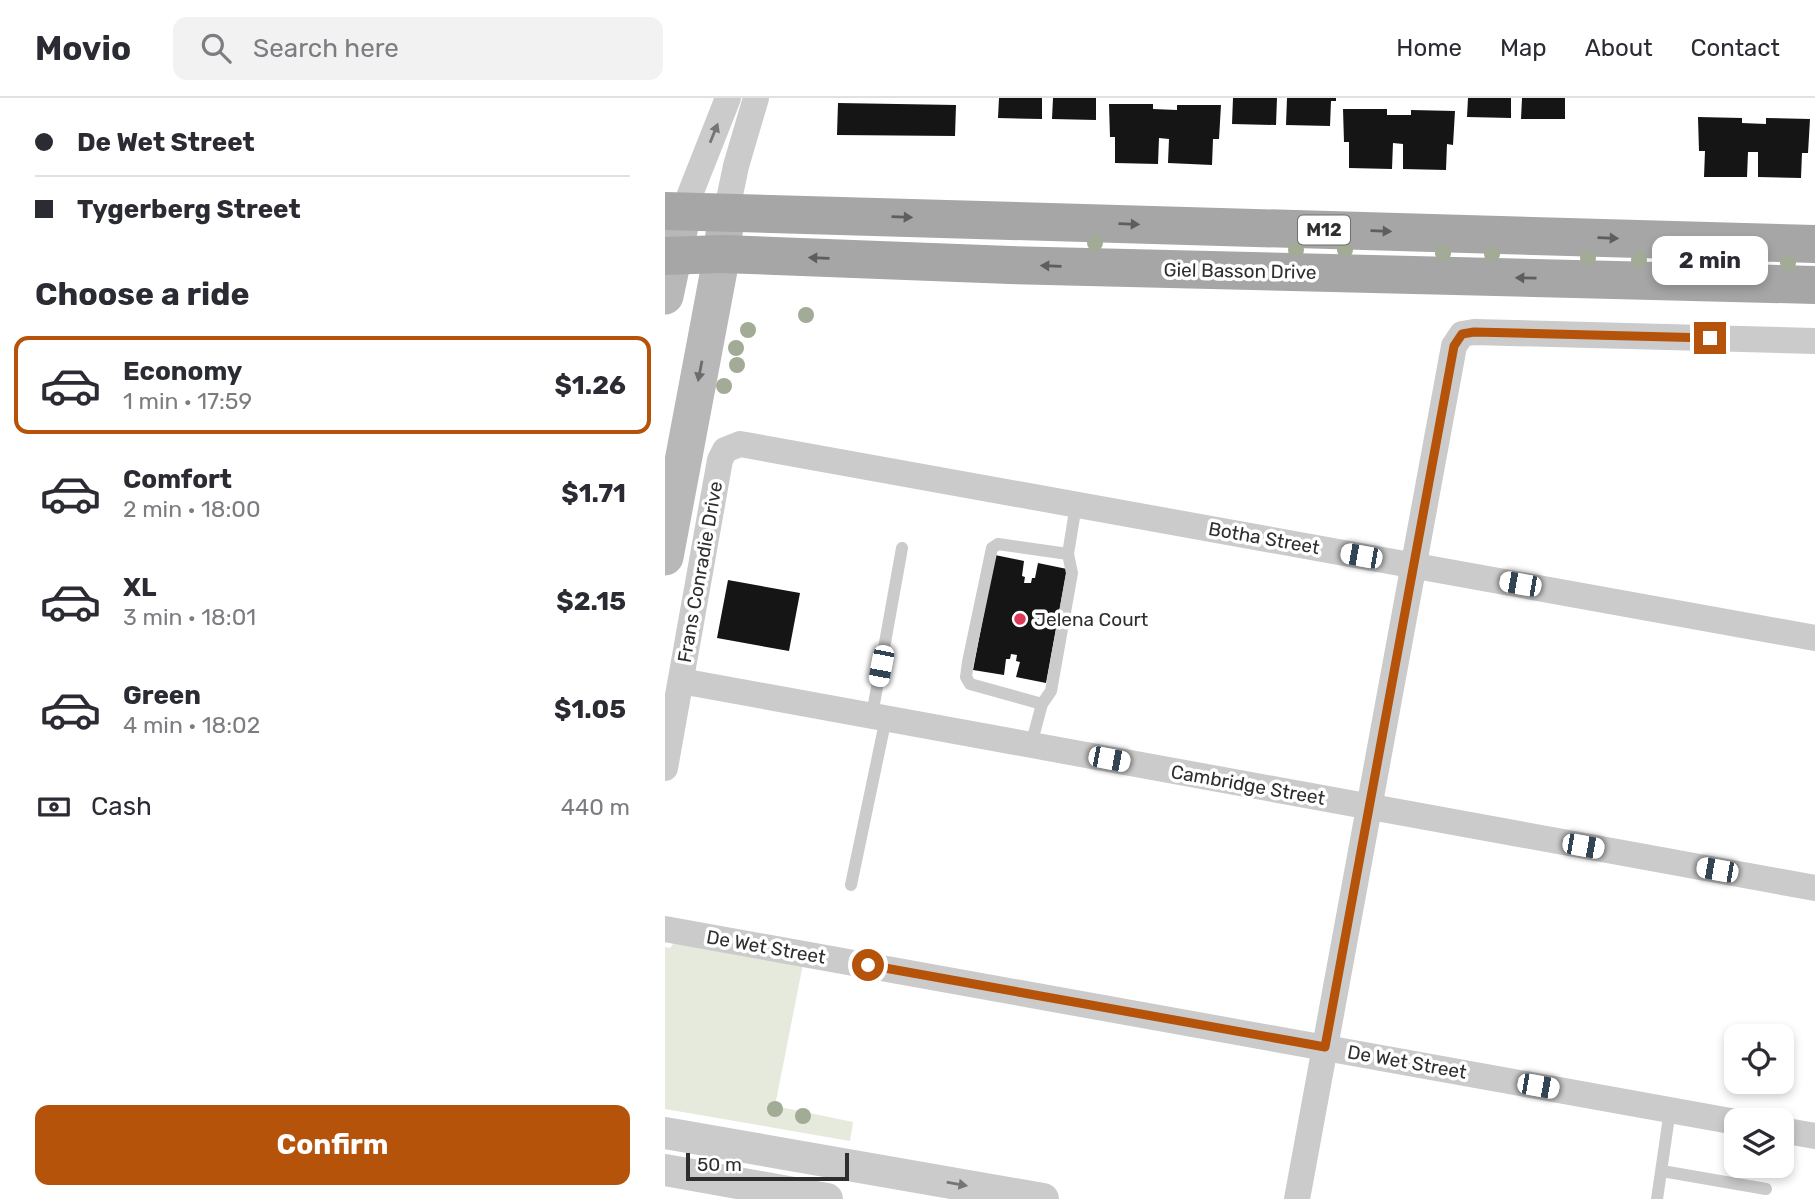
<!DOCTYPE html>
<meta charset="utf-8">
<style>
:root{--surface:#fff;--page:#f2f2f3;--text:#2b2b33;--muted:#7c7c81;--line:#e1e1e2;--accent:#b45309}
body{margin:0;font-family:Rubik,sans-serif;background:var(--page);color:var(--text);height:100vh;display:flex;flex-direction:column;font-size:26px;white-space:nowrap}
*{box-sizing:border-box;margin:0}
p{font-size:23px;color:var(--muted)}
.icon{flex:none;width:38px;height:38px;fill:none;stroke:currentColor;stroke-width:2;stroke-linecap:round;stroke-linejoin:round}
.map{position:relative;flex:1;overflow:hidden}
.side{display:flex;flex-direction:column;background:var(--surface);width:665px}
.side>*{flex:none}
.hud{display:grid;align-content:center;height:154px;padding:0 35px;background:var(--surface)}
.buttons{position:absolute;left:1059px;top:926px;display:grid;gap:14px}
.buttons a{display:grid;place-items:center;width:70px;height:70px;border-radius:14px;background:var(--surface);box-shadow:0 4px 10px #0003;font-size:35px}
.scale{position:absolute;left:21px;bottom:18px;width:163px;box-sizing:border-box;padding-left:7px;border:4px solid #2e2e2e;border-top:0;font-size:19px;line-height:24px;white-space:nowrap;color:#2e2e2e;-webkit-text-stroke:5px #fff;paint-order:stroke}
.end{position:absolute;width:32px;height:32px;margin:-16px;border:9px solid #b45309;background:#fff;box-shadow:0 0 0 4px #fff}
.from{border-radius:50%}
.bubble{position:absolute;height:49px;border-radius:14px;background:var(--surface);box-shadow:0 4px 10px #0003;font-size:23px;font-weight:700;line-height:49px;text-align:center}
.car{position:absolute;width:21px;height:42px;margin:-21px -10px;border-radius:9px;box-shadow:0 0 5px 2px #0007;background:linear-gradient(#fff 24%,#345 0 40%,#fff 0 76%,#345 0 86%,#fff 0)}
.hud b{display:flex;align-items:center;gap:24px;height:66px;font-size:26px}
.hud b+b{border-top:2px solid var(--line)}
.hud i{width:18px;height:18px;background:var(--text)}
ul{padding:0;list-style:none}
li{display:flex;align-items:center;gap:21px;height:98px;margin:0 14px 10px;padding:0 21px;border:4px solid transparent;border-radius:14px}
li div{flex:1}
li b{display:block;font-size:26px}
li em{font-style:normal;font-weight:700}
li.selected{border-color:var(--accent)}
li>.icon{width:63px;height:63px;stroke-width:1.5}
h2{padding:0 35px;font-size:32px;line-height:84px}
.pay{display:flex;align-items:center;gap:18px;height:77px;padding:0 35px;font-size:26px}
.pay p{margin-inline-start:auto}
.button{display:flex;gap:14px;margin-top:auto;padding:14px 35px}
.button a{flex:1;height:80px;border-radius:14px;background:var(--accent);color:#fff;font-size:28px;font-weight:700;line-height:80px;text-align:center}
header{display:flex;align-items:center;gap:42px;box-sizing:border-box;height:98px;padding:0 35px;background:var(--surface);border-bottom:2px solid var(--line)}
header strong{font-size:33px}
nav{display:flex;gap:38px;margin-inline-start:auto;font-size:24px}
.search{width:490px;height:63px;background:var(--page);display:flex;align-items:center;gap:18px;box-sizing:border-box;padding:0 24px;border-radius:14px;color:var(--muted);font-size:26px}
main{display:flex;flex:1;min-height:0}
.map>svg:first-child{display:block}
</style>
<header>
<strong>Movio</strong>
<div class="search"><svg class="icon" aria-label="search" viewBox="0 0 24 24"><circle cx="10" cy="10" r="6"/><path d="M15 15l6 6"/></svg>Search here</div>
<nav><a>Home</a><a>Map</a><a>About</a><a>Contact</a></nav>
</header>
<main>
<section class="side">
<div class="hud">
<b><i class="from"></i>De Wet Street</b>
<b><i></i>Tygerberg Street</b>
</div>
<h2>Choose a ride</h2>
<ul>
<li class="selected"><svg class="icon" aria-label="car" viewBox="0 0 24 24"><path d="M5 17H2v-5l4-1 3-4h7l3 4 3 1v5h-3M9 17h6M6 11h13"/><circle cx="7" cy="17" r="2"/><circle cx="17" cy="17" r="2"/></svg><div><b>Economy</b><p>1 min · 17:59</p></div><em>$1.26</em></li>
<li><svg class="icon" aria-label="car" viewBox="0 0 24 24"><path d="M5 17H2v-5l4-1 3-4h7l3 4 3 1v5h-3M9 17h6M6 11h13"/><circle cx="7" cy="17" r="2"/><circle cx="17" cy="17" r="2"/></svg><div><b>Comfort</b><p>2 min · 18:00</p></div><em>$1.71</em></li>
<li><svg class="icon" aria-label="car" viewBox="0 0 24 24"><path d="M5 17H2v-5l4-1 3-4h7l3 4 3 1v5h-3M9 17h6M6 11h13"/><circle cx="7" cy="17" r="2"/><circle cx="17" cy="17" r="2"/></svg><div><b>XL</b><p>3 min · 18:01</p></div><em>$2.15</em></li>
<li><svg class="icon" aria-label="car" viewBox="0 0 24 24"><path d="M5 17H2v-5l4-1 3-4h7l3 4 3 1v5h-3M9 17h6M6 11h13"/><circle cx="7" cy="17" r="2"/><circle cx="17" cy="17" r="2"/></svg><div><b>Green</b><p>4 min · 18:02</p></div><em>$1.05</em></li>
</ul>
<div class="pay"><svg class="icon" aria-label="cash" viewBox="0 0 24 24"><path d="M3 7h18v10H3z"/><circle cx="12" cy="12" r="2"/></svg>Cash<p>440 m</p></div>
<div class="button"><a>Confirm</a></div>
</section>
<div class="map">
<svg width="1150" height="1101" viewBox="0 0 1150 1101">
<rect width="100%" height="100%" fill="#fff"/>
<path fill="#e5eadc" d="M9,845l129,21 -28,142 78,16 -3,19 -185,-32v-162l5,1z"/>
<path fill="#151515" d="M334,0h43v21l-44,-1z
M388,0h43v22l-44,-1z
M568,0h44l-1,27 -44,-1z
M622,0h49v3h-5l-1,25 -44,-1z
M803,0h43v20l-44,-1z
M857,0h43v21h-44z
M173,5l118,2 -1,31 -118,-1z
M444,6h44v5l24,1v-5h44l-2,34h-6l-1,26 -44,-2 1,-24 -10,-1 -1,26 -43,-1v-26h-5z
M678,11h44v6h24v-5l44,1 -2,34 -6,-1 -1,26 -43,-1v-25l-10,-1 -1,26 -43,-1v-26h-5z
M1033,19l44,1v5l24,1v-6l44,1 -2,34h-6l-1,25 -43,-1v-25h-10l-1,25h-43l1,-26h-6z
M330,457l29,6 -2,15 3,1 -1,6h7l1,-5h3l3,-15 29,6 -21,114 -30,-6 4,-15 -4,-1 1,-6 -6,-1 -1,5h-4l-2,16 -31,-5z
M63,482l72,13 -11,58 -72,-13z"/>
<g fill="none" stroke-linecap="round" stroke-linejoin="round">
<path stroke="#cbcbcb" stroke-width="12" d="M377,606l-72,-20 -4,-7 2,-15 24,-114 6,-4 70,10
M207,617l30,-167
M366,647l11,-41 9,-13 21,-118 -4,-19 8,-49
M186,787l35,-167
M997,1073l104,18
M992,1101l13,-89"/>
<path stroke="#cbcbcb" stroke-width="26" d="M18,114l45,-114
M61,116l10,-48 20,-68
M16,583l1134,207
M0,670l55,-308 5,-10 15,-6 1075,194
M0,831l1071,193
M1116,1032l34,6
M632,1101l157,-853 8,-12 12,-2 341,9"/>
<path stroke="#cbcbcb" stroke-width="32" d="M0,1035l378,66
M0,1072l162,29"/>
<path stroke="#b8b8b8" stroke-width="37" d="M0,198l18,-84
M0,459l57,-303 4,-40"/>
<path stroke="#a6a6a6" stroke-width="38" d="M0,113l1150,33
M0,158l57,-2 288,11 805,20"/>
</g>
<g fill="#a2ab95">
<circle cx="430" cy="145" r="8"/>
<circle cx="631" cy="152" r="8"/>
<circle cx="680" cy="152" r="8"/>
<circle cx="778" cy="155" r="8"/>
<circle cx="827" cy="156" r="8"/>
<circle cx="923" cy="160" r="8"/>
<circle cx="974" cy="162" r="8"/>
<circle cx="1023" cy="164" r="8"/>
<circle cx="1073" cy="165" r="8"/>
<circle cx="1123" cy="165" r="8"/>
<circle cx="141" cy="217" r="8"/>
<circle cx="83" cy="232" r="8"/>
<circle cx="71" cy="250" r="8"/>
<circle cx="72" cy="267" r="8"/>
<circle cx="59" cy="288" r="8"/>
<circle cx="110" cy="1011" r="8"/>
<circle cx="138" cy="1018" r="8"/>
</g>
<defs><path id="oneway-solid" d="M-6-.8H1V-3.2L6.5 0L1 3.2V.8H-6Z" transform="scale(1.75)"/></defs>
<g fill="#757575">
<use href="#oneway-solid" transform="translate(49 35) rotate(-68)"/>
<use href="#oneway-solid" transform="translate(292 1086) rotate(10)"/>
</g>
<g fill="#5e5e5e">
<use href="#oneway-solid" transform="translate(237 119) rotate(2)"/>
<use href="#oneway-solid" transform="translate(464 126) rotate(2)"/>
<use href="#oneway-solid" transform="translate(716 133) rotate(2)"/>
<use href="#oneway-solid" transform="translate(943 140) rotate(2)"/>
<use href="#oneway-solid" transform="translate(154 160) rotate(-178)"/>
<use href="#oneway-solid" transform="translate(386 168) rotate(-178)"/>
<use href="#oneway-solid" transform="translate(861 180) rotate(-179)"/>
</g>
<use fill="#6c6c6c" href="#oneway-solid" transform="translate(35 273) rotate(101)"/>
<g fill="none" stroke-linecap="round" stroke-linejoin="round">
<path stroke="#b45309" stroke-width="9" d="M203,867l457,82 129,-701 8,-12 12,-2 236,6"/>
</g>
<circle fill="#db3957" stroke="#fff" stroke-width="2.5" cx="355" cy="521" r="7"/>
<g text-anchor="middle" dominant-baseline="central" stroke-width="7" stroke-linejoin="round" paint-order="stroke">
<rect fill="#fff" stroke="#6d6d6d" stroke-width="2" x="633" y="117.5" width="52" height="29" rx="5"/>
<g font-size="18" font-weight="bold" fill="#2e2e2e">
<text x="659" y="132">M12</text>
</g>
<g font-size="19" fill="#2e2e2e" stroke="#fff">
<text transform="translate(575 173) rotate(1)">Giel Basson Drive</text>
<text transform="translate(599 440) rotate(10)">Botha Street</text>
<text transform="translate(35 474) rotate(-80)">Frans Conradie Drive</text>
<text transform="translate(583 687) rotate(10)">Cambridge Street</text>
<text transform="translate(101 849) rotate(10)">De Wet Street</text>
<text transform="translate(742 964) rotate(10)">De Wet Street</text>
</g>
<g font-size="19" fill="#2e2e2e" stroke="#fff" text-anchor="start">
<text x="369" y="521">Jelena Court</text>
</g>
</g>
</svg>
<div class="buttons">
<a><svg class="icon" aria-label="locate" viewBox="0 0 24 24"><circle cx="12" cy="12" r="6"/><path d="M12 2v4M12 18v4M2 12h4M18 12h4"/></svg></a>
<a><svg class="icon" aria-label="layers" viewBox="0 0 24 24"><path d="M12 4l9 5-9 5-9-5zM3 14l9 5 9-5"/></svg></a>
</div>
<div class="scale">50 m</div>
<i class="end from" style="left:203px;top:867px"></i>
<i class="end" style="left:1045px;top:240px"></i>
<div class="bubble" style="left:987px;top:138px;width:116px">2 min</div>
<i class="car" style="left:696px;top:458px;rotate:280deg"></i>
<i class="car" style="left:855px;top:486px;rotate:280deg"></i>
<i class="car" style="left:216px;top:568px;rotate:191deg"></i>
<i class="car" style="left:444px;top:661px;rotate:101deg"></i>
<i class="car" style="left:918px;top:748px;rotate:100deg"></i>
<i class="car" style="left:1052px;top:772px;rotate:280deg"></i>
<i class="car" style="left:873px;top:988px;rotate:100deg"></i>
</div>
</main>
